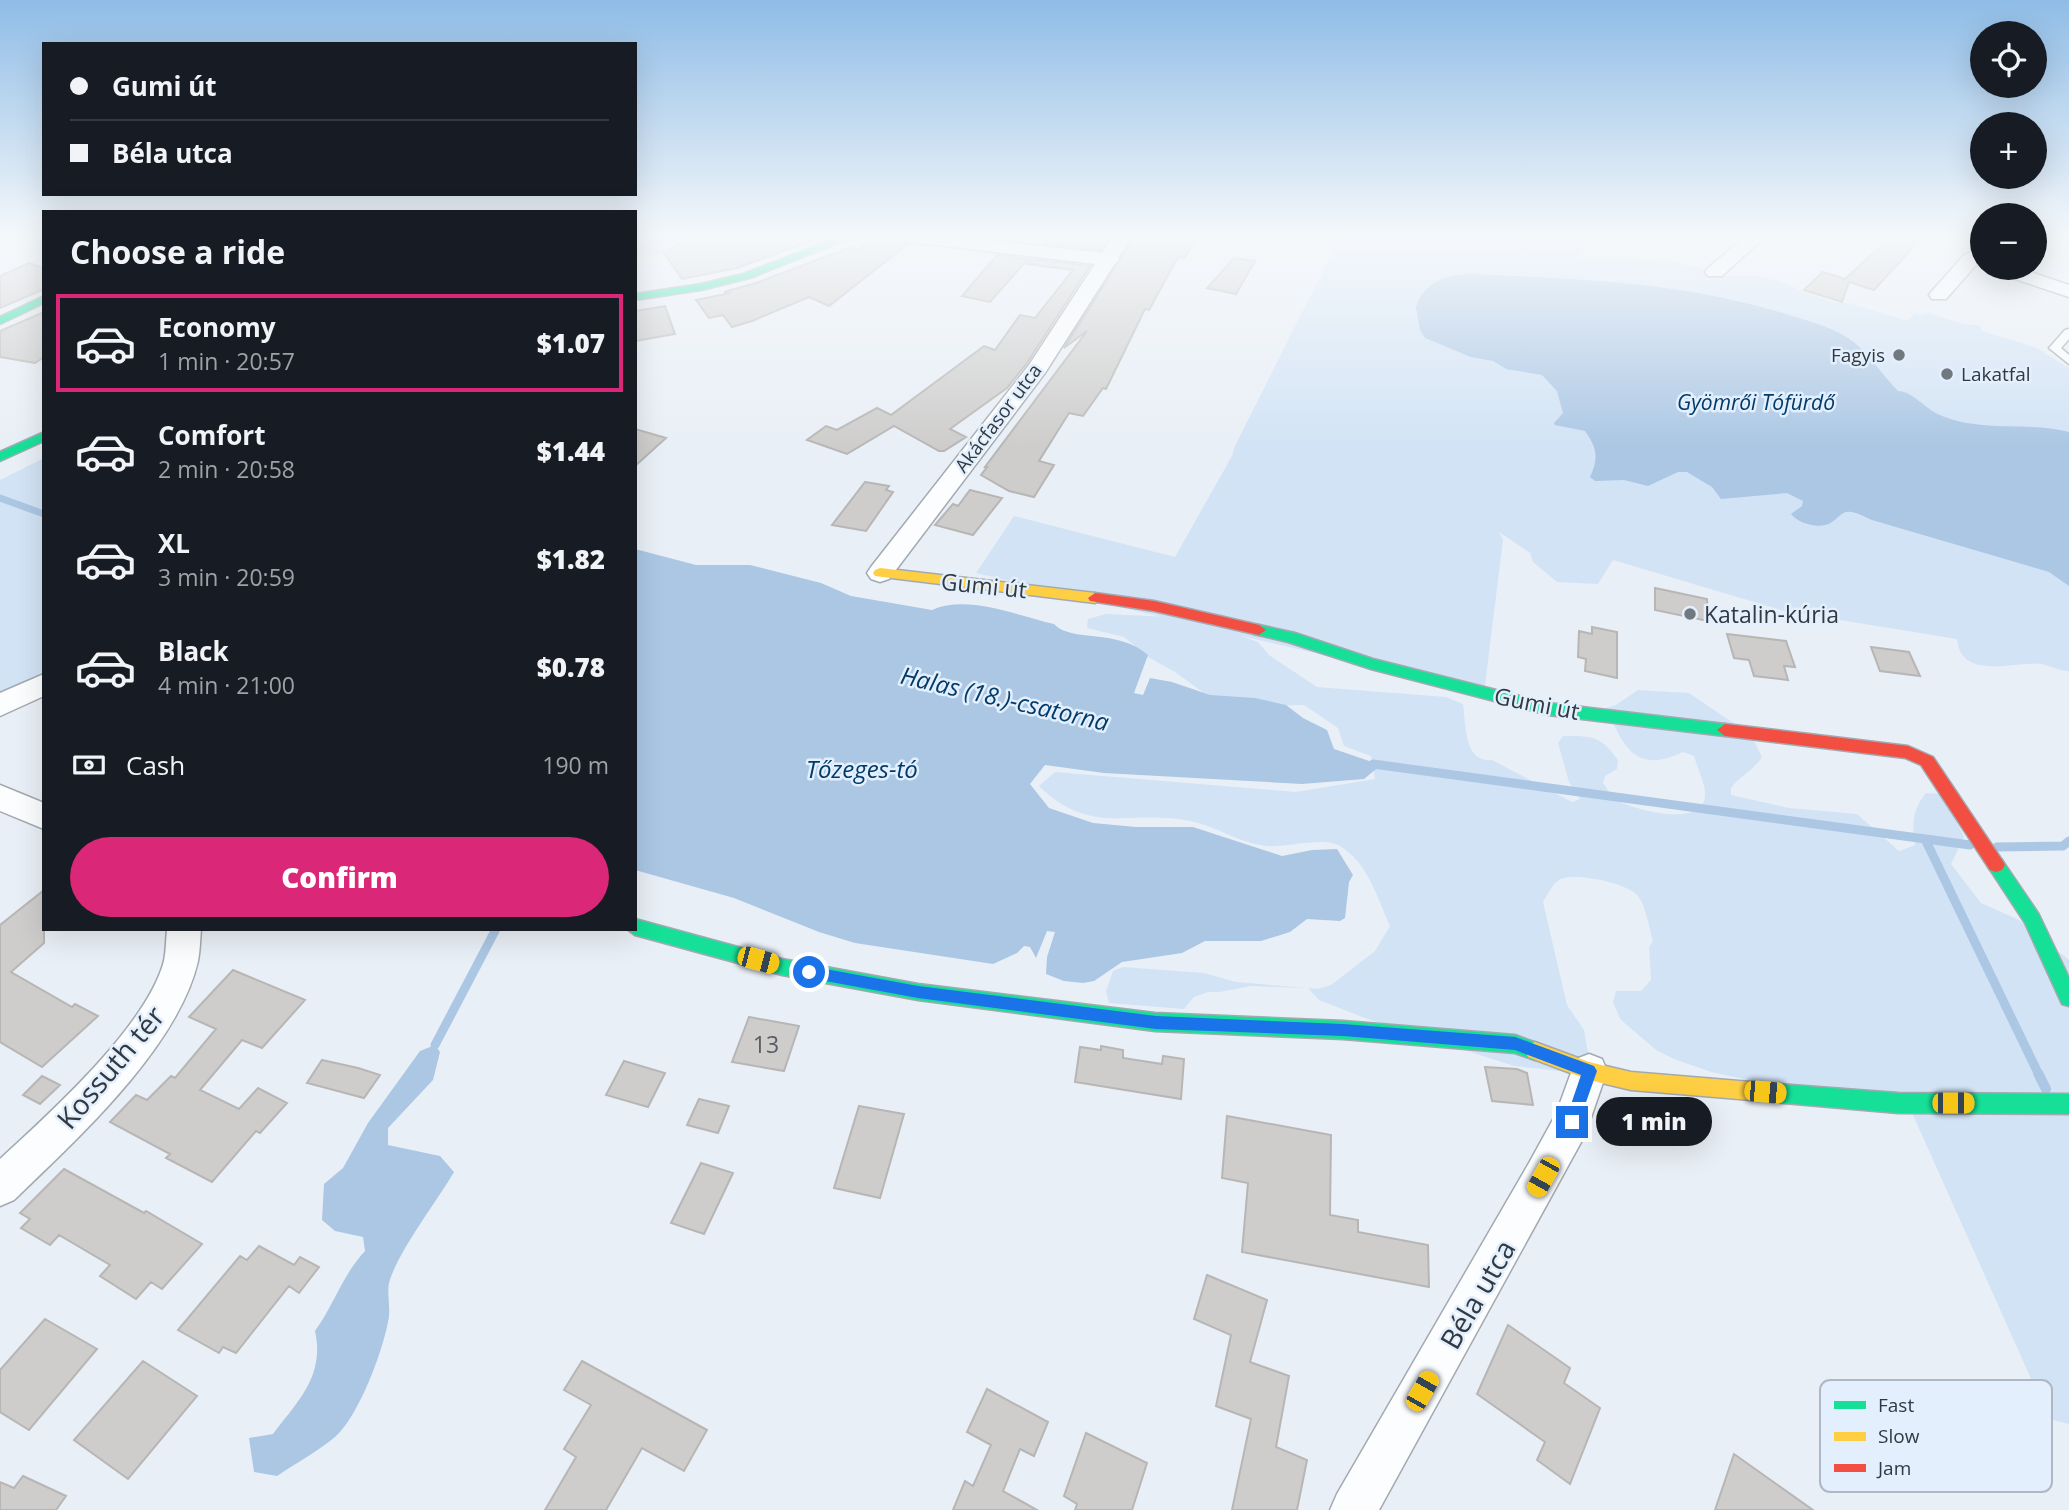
<!DOCTYPE html>
<meta charset="utf-8">
<style>
:root{--surface:#171b24;--page:#20242c;--text:#f1f3f6;--muted:#9ea1a6;--line:#363941;--accent:#db2777}
body{margin:0;font-family:"Open Sans",sans-serif;background:var(--page);color:var(--text);height:100vh;display:flex;flex-direction:column;font-size:26px;white-space:nowrap}
*{box-sizing:border-box;margin:0}
p{font-size:23px;color:var(--muted)}
.icon{flex:none;width:38px;height:38px;fill:none;stroke:currentColor;stroke-width:2;stroke-linecap:round;stroke-linejoin:round}
.map{position:relative;flex:1;overflow:hidden}
.drawer{position:absolute;left:42px;top:210px;width:595px;height:721px;display:flex;flex-direction:column;background:var(--surface);border-radius:0px;box-shadow:0 7px 28px #0002}
.drawer>*{flex:none}
.hud{position:absolute;left:42px;top:42px;width:595px;height:154px;border-radius:0px;box-shadow:0 7px 28px #0002;display:grid;align-content:center;height:154px;padding:0 28px;background:var(--surface)}
.fabs{position:absolute;left:1970px;top:21px;display:grid;gap:14px}
.fabs a{display:grid;place-items:center;width:77px;height:77px;border-radius:50%;background:var(--surface);box-shadow:0 7px 28px #0002;font-size:35px}
.end{position:absolute;width:32px;height:32px;margin:-16px;border:9px solid #1a73e8;background:#fff;box-shadow:0 0 0 4px #fff}
.from{border-radius:50%}
.bubble{position:absolute;height:49px;border-radius:24px;background:var(--surface);box-shadow:0 7px 28px #0002;font-size:23px;font-weight:800;line-height:49px;text-align:center}
.car{position:absolute;width:21px;height:42px;margin:-21px -10px;border-radius:9px;box-shadow:0 0 5px 2px #0007;background:linear-gradient(#f5c518 24%,#345 0 40%,#f5c518 0 76%,#345 0 86%,#f5c518 0)}
.hud b{display:flex;align-items:center;gap:24px;height:66px;font-size:26px}
.hud b+b{border-top:2px solid var(--line)}
.hud i{width:18px;height:18px;background:var(--text)}
ul{padding:0;list-style:none}
li{display:flex;align-items:center;gap:21px;height:98px;margin:0 14px 10px;padding:0 14px;border:4px solid transparent;border-radius:0px}
li div{flex:1}
li b{display:block;font-size:26px}
li em{font-style:normal;font-weight:800}
li.selected{border-color:var(--accent)}
li>.icon{width:63px;height:63px;stroke-width:1.5}
h2{padding:0 28px;font-size:32px;line-height:84px}
.pay{display:flex;align-items:center;gap:18px;height:77px;padding:0 28px;font-size:26px}
.pay p{margin-inline-start:auto}
.cta{display:flex;gap:14px;margin-top:auto;padding:14px 28px}
.cta a{flex:1;height:80px;border-radius:42px;background:var(--accent);color:#fff;font-size:28px;font-weight:800;line-height:80px;text-align:center}
.map>svg:first-child{display:block}
</style>
<div class="map">
<svg width="2069" height="1510" viewBox="0 0 2069 1510">
<rect width="100%" height="100%" fill="#e9eff6"/>
<path fill="#d2e3f5" d="M635,236l74,3c-31,15 -39,16 -74,13z
M1350,236h144l89,9 -2,12 90,4 57,15h31l21,5 21,10 34,12h14l58,18 8,-8 8,2 5,-2 35,11 16,1 3,6 55,17 32,20v303c-10,0 -18,-5 -27,-7 -29,-3 -81,17 -85,-25l-173,-28 -171,-51 -15,24 -41,-2 -24,-20 -3,-9 -31,-21 4,8 -19,153 -508,-120 38,-57 161,41 57,-101 3,-10 102,-203 8,1z
M44,458v219l-44,19v-216z
M1106,614l85,4 67,24 11,13 48,32 129,10 17,7c3,21 1,59 29,56l80,42 8,-3 -11,-17 -11,-39 5,-7c29,0 37,-1 55,24l-1,9 -12,7 -2,7c4,5 8,14 13,17 18,10 92,30 89,-8 -1,-11 -8,-25 -11,-36l-11,-4c-49,23 -59,-6 -77,-44l10,-3 22,-15 51,3 62,42 11,22c-9,14 -21,18 -31,31v7l58,13 68,6 42,37 16,-6c-3,-21 -3,-35 11,-52l17,1 21,43 -13,27 30,39 38,17 50,40v464l-20,-5 -136,-304 -202,-43 -37,-13 -18,-9 -36,-31 -7,-17 3,-11h25l10,-11 -2,-33 4,-6c-4,-13 -7,-36 -16,-46 -11,-12 -57,-21 -73,-17 -10,2 -16,16 -21,24l24,103 17,25 7,40 -13,3 -64,-7 -149,-48 -46,-18 -11,-12 -57,-2 -31,6h-12l-14,5 -10,12 -75,-6 -3,-12 7,-20 10,-4 81,6 32,9 82,7 13,-4 44,-34 15,-25c-13,-29 -22,-63 -50,-80 -16,-10 -55,2 -74,0 -27,-3 -50,-20 -76,-25 -60,-12 -99,16 -151,-35l16,-14 241,20 79,-13 -4,-23 -27,-10 -6,-18 -34,-23 -81,2 -48,-35 -27,-15 -24,-20 -37,-9 1,-9z"/>
<path fill="#abc7e4" d="M1471,274c109,5 217,8 321,42 20,6 42,12 59,24 19,14 31,35 47,51 16,1 27,18 42,24 40,18 87,6 129,17v154l-20,-14 -177,-52c-7,-3 -18,-10 -26,-8 -6,2 -8,6 -14,10 -11,8 -33,2 -41,-8l11,-8 1,-5 -16,-8 -66,6 -9,-12 -25,-15h-9l-30,14 -24,-6 -29,1 -5,-4c9,-19 7,-29 -5,-46l-30,-6 -1,-2 9,-10 -6,-22 -15,-16 -36,-6 -13,-8 -22,-4 -46,-19 -5,-8 -4,-23c9,-26 30,-32 55,-33z
M635,549l61,16h54l71,18 30,13 81,14c36,-16 86,6 122,14 17,19 64,4 94,31l-14,38 9,2 7,-17 22,4 38,13 45,3 31,7 17,13 24,12 7,19 47,16 -17,14 -62,5 -198,-11 -59,-8 -15,19 19,24 44,15 43,4h57l89,29 30,-6 25,-1 16,26 -4,7 -4,36 -5,3 -33,-2 -17,13 -29,9h-56l-23,12 -60,9 -28,19 -11,2 -19,-2 -18,-7 1,-17 8,-25 -8,-1 -11,27 -6,-11 -6,-1 -7,7 -24,11 -138,-21 -36,-11 -85,-34 -99,-28z
M435,1045l5,7 -7,28 -45,48v17l52,11 14,16c-17,29 -57,81 -65,111 -2,10 1,22 0,33 -4,30 -30,101 -54,121 -18,15 -39,26 -58,39l-23,-4 -5,-34 24,-4c25,-33 52,-58 42,-103 19,-26 28,-57 50,-80l-2,-14 -28,-6 -13,-11 2,-36 19,-16 25,-45 52,-72z"/>
<g fill="none" stroke-linecap="round" stroke-linejoin="round">
<path stroke="#abc7e4" stroke-width="7" d="M0,498l44,16"/>
<path stroke="#abc7e4" stroke-width="9" d="M1373,764l597,81
M1925,839l114,236
M1997,847l66,-1 6,-5
M435,1045l61,-116"/>
<path stroke="#abc7e4" stroke-width="10" d="M2038,1073l8,16"/>
</g>
<path fill="#cecdcc" stroke="#b7b6b5" stroke-width="2" d="M690,236h113l13,3 -79,29 -55,11 -18,-26z
M874,236l25,1 9,7 -79,62 -20,-9 -57,24 -20,6 -9,-12 -14,3 -13,-18 35,-7 -7,-1 32,-9 95,-36 7,3z
M1050,236h35l23,4 -7,10 -57,-6z
M1165,236h34l-15,22 -6,-1 -29,53 -4,-1 -39,80 -3,-1 -20,28 -14,-3 -30,48 15,4 -20,32 -25,-6 -28,-16 6,-8h-2l102,-136 -23,17 66,-104 6,2 3,-4 19,4z
M1892,236l25,7 -43,47 -25,-8 -7,20 -38,-12 19,-18 22,7z
M997,255l31,4 -38,43 -28,-6z
M1234,258l21,3 -19,33 -29,-6z
M1031,259l59,7 -63,97 -20,25 -57,41 16,8 -22,14h-5l-45,-25 -47,28 -40,-14 19,-14 11,4 40,-22 14,7 93,-69 11,4 25,-35 15,3 38,-48 -46,-6z
M29,263l15,5v21l-44,19v-32z
M665,306l10,28 -40,7v-30z
M44,312v45l-9,6 -35,-6v-26z
M635,429l31,9 -31,28z
M865,482l24,4 -3,4 7,2 -27,39 -34,-6z
M970,490l32,8 -29,37 -38,-10 18,-21 5,2z
M1655,588l52,11 1,22 -53,-11z
M1592,627l25,5v46l-32,-7 1,-12 -8,-2 1,-26 13,3z
M1727,634l59,7 9,26 -11,-1 4,14 -34,-4 -5,-16 -15,-2z
M1871,647l38,5 11,24 -40,-5z
M44,890v53l-33,29 61,35 3,-3 23,12 -56,51 -42,-25v-117z
M233,970l72,30 -43,48 -20,-8 -42,50 39,19 19,-21 29,15 -27,30 -4,-2 -44,51 -46,-24 4,-4 -60,-32 26,-27 11,5 24,-24 4,2 41,-49 -27,-12z
M749,1017l50,9 -15,45 -52,-9z
M1101,1046l22,4v8l39,6 1,-8 21,3 -3,40 -106,-17 5,-35 21,3z
M322,1060l36,8 22,7 -16,23 -57,-15z
M624,1061l41,12 -17,34 -42,-12z
M1485,1067l32,2 10,4 6,32 -41,-4z
M42,1076l18,9 -20,19 -17,-9z
M699,1099l30,7 -11,27 -31,-8z
M859,1106l45,8 -24,84 -46,-10z
M1227,1116l104,19 -1,80 28,5v12l70,13 1,42 -187,-35 6,-69 -26,-5z
M701,1163l32,10 -29,61 -33,-11z
M64,1169l80,44 2,-2 56,33 -40,45 -11,-7 -15,17 -36,-23 10,-11 -51,-30 -9,10 -29,-17 9,-9 -10,-6z
M259,1246l35,19 6,-8 19,10 -20,26 -10,-7 -53,67 -13,-6 -4,6 -41,-23 62,-74 7,4z
M1207,1275l60,25 -17,62 39,14 -13,71 31,13 -10,50h-65l19,-91 -35,-13 15,-71 -37,-16z
M45,1319l52,30 -68,81 -29,-18v-42z
M1508,1325l62,43 -6,15 36,25 -30,76 -33,-24 8,-18 -68,-48z
M143,1361l54,35 -69,83 -54,-39z
M582,1361l125,69 -23,41 -42,-23 -36,62h-61l31,-53 -12,-8 27,-44 -27,-15z
M987,1389l61,33 -14,34 -14,-7 -17,42 34,19h-84l12,-29 8,5 18,-41 -24,-13z
M1086,1433l61,30 -15,47h-57l2,-6 -13,-8z
M1734,1454l79,56h-98z
M23,1476l43,20 -10,14h-56v-28l14,6z"/>
<g fill="none" stroke-linecap="round" stroke-linejoin="round">
<g stroke="#a3a9b0" stroke-width="3">
<path id="lane" d="M2069,329v10l-8,9 8,7v9l-20,-16 16,-18z"/>
</g>
<g stroke="#a3a9b0" stroke-width="3">
<path id="street" d="M901,236h52l149,17 12,-17h14l2,3 -12,19 1,2 -5,5 -69,108 -156,206 -9,3 -9,-3 -4,-6 4,-6 158,-202 66,-101 -185,-22z
M1746,236h20l-44,40h-14l-3,-4 3,-4z
M1972,252l11,3v12l-7,-2 -30,34h-14l-3,-4 3,-4 33,-37z
M1991,268h28l50,17v12l-75,-25z
M44,674v22l-44,20v-23z
M0,785l44,18v26l-44,-18z
M167,929h34c-1,11 -1,22 -3,32 -20,87 -122,179 -184,239l-14,6v-47c49,-45 147,-133 164,-198 2,-10 2,-21 3,-32z
M1589,1054l13,5 5,12 -22,64 -206,375h-49l7,-16 192,-331 27,-49 20,-55z"/>
</g>
<g stroke="#a3a9b0" stroke-width="3">
<path id="fast" d="M842,236h13l-105,42 -49,12 -66,10v-6l66,-10 42,-10z
M44,296v7l-44,21v-7z
M44,432v9l-44,20v-9z
M1259,625l36,8 78,26 175,44 177,21 8,6 -8,6 -177,-21 -177,-46 -83,-27 -34,-8 -2,-4z
M1996,858l6,2 36,53 31,65v28l-7,-2 -37,-81 -38,-58 3,-5z
M635,919l147,40 136,25 237,29 188,8 172,14 27,10 3,6 -3,6 -7,3 -20,-7 -172,-14 -188,-8 -237,-31 -136,-25 -147,-40 -8,-6h8z
M1751,1082l147,11 171,1v20l-171,-1 -147,-13 -7,-2 -3,-7 3,-7z"/>
</g>
<g stroke="#a3a9b0" stroke-width="3">
<path id="slow" d="M880,568l215,25 7,5 -7,5 -220,-27 -2,-3 2,-3z
M1535,1042l54,20 42,10 120,10 7,2 3,7 -3,7 -7,2 -120,-10 -42,-10 -61,-23 -3,-6 3,-6z"/>
</g>
<g stroke="#a3a9b0" stroke-width="3">
<path id="jam" d="M1095,593l59,8 105,24 7,5 -7,5 -105,-24 -64,-10 -2,-3z
M1725,724l183,22 25,11 69,103 3,5 -3,5 -6,2 -6,-2 -69,-105 -16,-7 -180,-22 -8,-6z"/>
</g>
<use href="#lane" fill="#fcfdfe" fill-rule="evenodd"/>
<use href="#street" fill="#fcfdfe" fill-rule="evenodd"/>
<use href="#fast" fill="#16e098" fill-rule="evenodd"/>
<use href="#slow" fill="#ffcf43" fill-rule="evenodd"/>
<use href="#jam" fill="#f24e42" fill-rule="evenodd"/>
</g>
<linearGradient id="sky" x2="0" y2="1"><stop stop-color="#8fbce6"/><stop offset="0.53" stop-color="#f5f8fb"/><stop offset="1" stop-color="#f5f8fb" stop-opacity="0"/></linearGradient>
<rect width="2069" height="447" fill="url(#sky)"/>
<path fill="#1a73e8" d="M809,966l109,20 238,30 187,8 172,13 79,29 3,5 -18,51 -7,7 -7,-7 16,-47 -66,-25 -172,-14 -187,-7 -238,-31 -109,-20 -6,-6z"/>
<g fill="#717980" stroke="#e3effc" stroke-width="2.5">
<circle cx="1899" cy="355" r="7"/>
<circle cx="1947" cy="374" r="7"/>
<circle cx="1690" cy="614" r="7"/>
</g>
<g text-anchor="middle" dominant-baseline="central" stroke-width="5" stroke-linejoin="round" paint-order="stroke">
<g font-size="19" fill="#313941" stroke="#e3effc" text-anchor="end">
<text x="1885" y="355">Fagyis</text>
<text x="1961" y="374" text-anchor="start">Lakatfal</text>
</g>
<g font-size="19" fill="#313941" stroke="#e3effc">
<text transform="translate(998 418) rotate(-53)">Akácfasor utca</text>
</g>
<g font-size="21" font-style="italic" fill="#003b6b" stroke="#e3effc">
<text x="1756" y="402">Gyömrői Tófürdő</text>
</g>
<g font-size="23" fill="#313941" stroke="#e3effc">
<text transform="translate(984 585) rotate(6)">Gumi út</text>
<text transform="translate(1537 703) rotate(11)">Gumi út</text>
</g>
<g font-size="23" fill="#313941" stroke="#e3effc" text-anchor="start">
<text x="1704" y="614">Katalin-kúria</text>
</g>
<g font-size="23" fill="#585e64">
<text x="766" y="1044">13</text>
</g>
<g font-size="24" font-style="italic" fill="#003b6b" stroke="#e3effc">
<text transform="translate(1005 698) rotate(13)">Halas (18.)-csatorna</text>
<text x="862" y="768">Tőzeges-tó</text>
</g>
<g font-size="28" fill="#313941" stroke="#e3effc">
<text transform="translate(110 1067) rotate(-50)">Kossuth tér</text>
<text transform="translate(1477 1294) rotate(-60)">Béla utca</text>
</g>
</g>
<rect x="1820" y="1380" width="232" height="112" rx="10" fill="#e3effc" stroke="#aeb8c4" stroke-width="2"/>
<rect x="1834" y="1401" width="32" height="8" fill="#16e098"/>
<rect x="1834" y="1432" width="32" height="9" fill="#ffcf43"/>
<rect x="1834" y="1464" width="32" height="8" fill="#f24e42"/>
<g font-size="19" fill="#313941">
<text x="1878" y="1412">Fast</text>
<text x="1878" y="1443">Slow</text>
<text x="1878" y="1475">Jam</text>
</g>
</svg>
<div class="fabs">
<a><svg class="icon" aria-label="locate" viewBox="0 0 24 24"><circle cx="12" cy="12" r="6"/><path d="M12 2v4M12 18v4M2 12h4M18 12h4"/></svg></a>
<a>+</a>
<a>−</a>
</div>
<i class="end from" style="left:809px;top:972px"></i>
<i class="end" style="left:1572px;top:1122px"></i>
<div class="bubble" style="left:1596px;top:1097px;width:116px">1 min</div>
<i class="car" style="left:758px;top:960px;rotate:105deg"></i>
<i class="car" style="left:1765px;top:1092px;rotate:95deg"></i>
<i class="car" style="left:1953px;top:1103px;rotate:90deg"></i>
<i class="car" style="left:1543px;top:1177px;rotate:209deg"></i>
<i class="car" style="left:1422px;top:1391px;rotate:30deg"></i>
<div class="hud">
<b><i class="from"></i>Gumi út</b>
<b><i></i>Béla utca</b>
</div>
<section class="drawer">
<h2>Choose a ride</h2>
<ul>
<li class="selected"><svg class="icon" aria-label="car" viewBox="0 0 24 24"><path d="M5 17H2v-5l4-1 3-4h7l3 4 3 1v5h-3M9 17h6M6 11h13"/><circle cx="7" cy="17" r="2"/><circle cx="17" cy="17" r="2"/></svg><div><b>Economy</b><p>1 min · 20:57</p></div><em>$1.07</em></li>
<li><svg class="icon" aria-label="car" viewBox="0 0 24 24"><path d="M5 17H2v-5l4-1 3-4h7l3 4 3 1v5h-3M9 17h6M6 11h13"/><circle cx="7" cy="17" r="2"/><circle cx="17" cy="17" r="2"/></svg><div><b>Comfort</b><p>2 min · 20:58</p></div><em>$1.44</em></li>
<li><svg class="icon" aria-label="car" viewBox="0 0 24 24"><path d="M5 17H2v-5l4-1 3-4h7l3 4 3 1v5h-3M9 17h6M6 11h13"/><circle cx="7" cy="17" r="2"/><circle cx="17" cy="17" r="2"/></svg><div><b>XL</b><p>3 min · 20:59</p></div><em>$1.82</em></li>
<li><svg class="icon" aria-label="car" viewBox="0 0 24 24"><path d="M5 17H2v-5l4-1 3-4h7l3 4 3 1v5h-3M9 17h6M6 11h13"/><circle cx="7" cy="17" r="2"/><circle cx="17" cy="17" r="2"/></svg><div><b>Black</b><p>4 min · 21:00</p></div><em>$0.78</em></li>
</ul>
<div class="pay"><svg class="icon" aria-label="cash" viewBox="0 0 24 24"><path d="M3 7h18v10H3z"/><circle cx="12" cy="12" r="2"/></svg>Cash<p>190 m</p></div>
<div class="cta"><a>Confirm</a></div>
</section>
</div>
